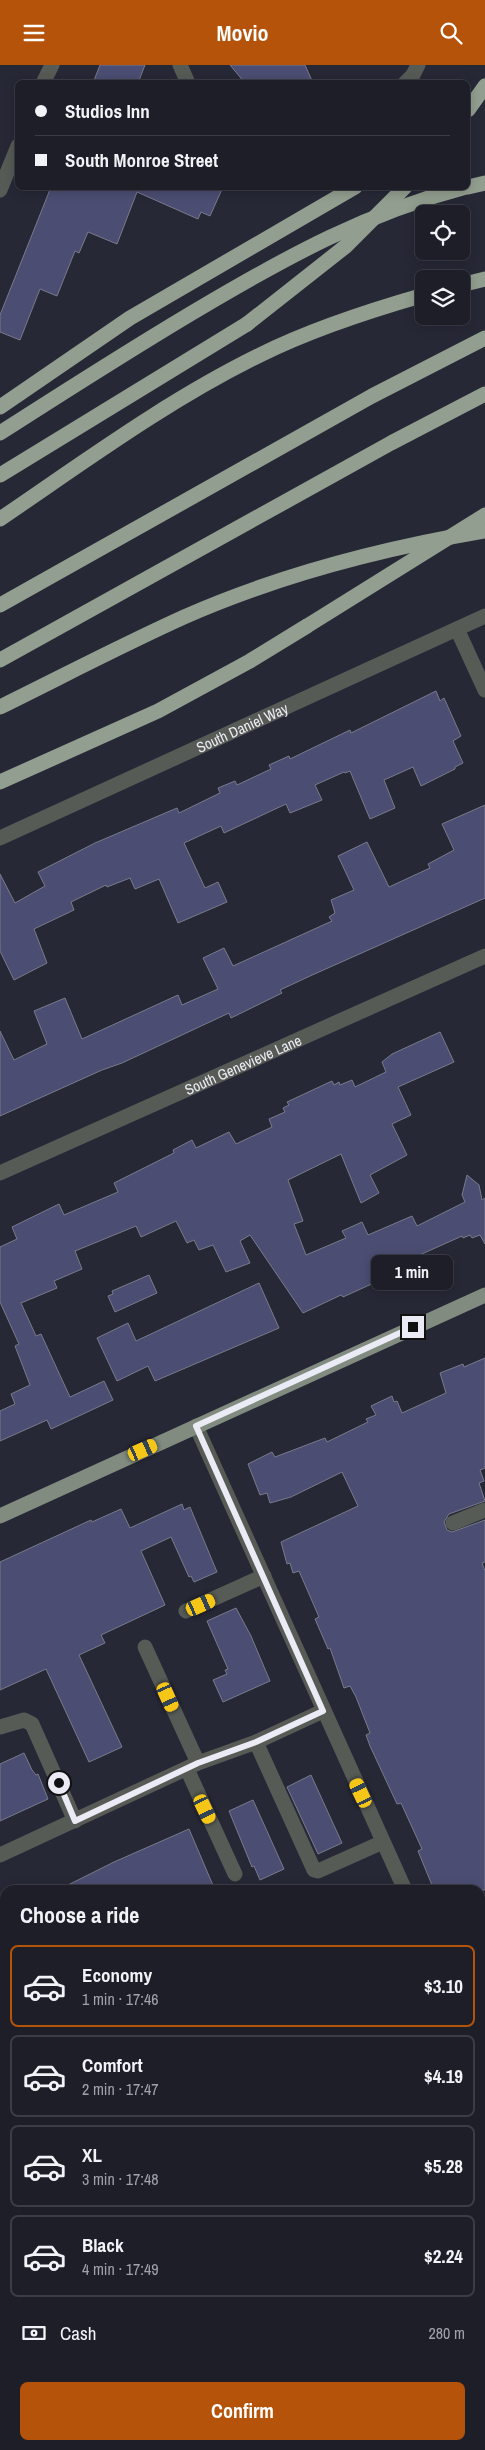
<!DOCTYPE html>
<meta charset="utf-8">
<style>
:root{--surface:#1d1e28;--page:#2a2b34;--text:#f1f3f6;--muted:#a0a2a8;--line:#3b3c45;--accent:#b45309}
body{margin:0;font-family:"Archivo Narrow",sans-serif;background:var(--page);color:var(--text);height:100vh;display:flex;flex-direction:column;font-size:19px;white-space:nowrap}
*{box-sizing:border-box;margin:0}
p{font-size:16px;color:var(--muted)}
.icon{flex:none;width:28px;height:28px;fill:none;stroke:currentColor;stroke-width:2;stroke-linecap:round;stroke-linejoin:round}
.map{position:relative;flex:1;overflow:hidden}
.sheet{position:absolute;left:0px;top:1820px;width:485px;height:565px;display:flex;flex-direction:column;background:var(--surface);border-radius:15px 15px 0 0;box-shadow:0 2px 12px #0003,0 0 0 1px var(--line)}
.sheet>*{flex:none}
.top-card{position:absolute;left:15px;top:15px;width:455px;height:110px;border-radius:8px;box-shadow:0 2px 12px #0003,0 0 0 1px var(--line);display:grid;align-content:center;height:110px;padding:0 20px;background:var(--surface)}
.buttons{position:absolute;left:415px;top:140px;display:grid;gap:10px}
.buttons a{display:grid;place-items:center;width:55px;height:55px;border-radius:8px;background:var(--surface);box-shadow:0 2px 12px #0003,0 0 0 1px var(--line);font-size:25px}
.end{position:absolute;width:22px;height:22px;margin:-11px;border:6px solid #eaebf4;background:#111;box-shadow:0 0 0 2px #111}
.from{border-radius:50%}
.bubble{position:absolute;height:35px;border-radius:8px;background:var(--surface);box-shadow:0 2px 12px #0003,0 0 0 1px var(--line);font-size:16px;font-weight:700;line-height:35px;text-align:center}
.car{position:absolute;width:15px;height:30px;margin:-15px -8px;border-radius:6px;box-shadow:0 0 4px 1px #0007;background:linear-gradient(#f5c518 24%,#345 0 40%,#f5c518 0 76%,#345 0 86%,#f5c518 0)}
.top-card b{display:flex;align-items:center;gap:18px;height:48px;font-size:19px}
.top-card b+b{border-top:1px solid var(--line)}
.top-card i{width:12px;height:12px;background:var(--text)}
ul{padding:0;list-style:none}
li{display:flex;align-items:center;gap:15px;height:82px;margin:0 10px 8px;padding:0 10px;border:2px solid var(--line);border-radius:8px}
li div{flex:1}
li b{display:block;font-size:19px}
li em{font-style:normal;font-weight:700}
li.on{border-color:var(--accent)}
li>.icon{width:45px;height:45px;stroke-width:1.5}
h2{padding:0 20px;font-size:22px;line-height:60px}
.pay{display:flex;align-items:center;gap:12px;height:55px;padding:0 20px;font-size:19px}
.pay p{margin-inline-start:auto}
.button{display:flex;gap:10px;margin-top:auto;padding:10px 20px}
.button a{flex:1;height:58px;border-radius:8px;background:var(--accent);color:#fff;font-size:20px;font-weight:700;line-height:58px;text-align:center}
header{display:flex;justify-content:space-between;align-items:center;height:65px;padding:0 20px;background:var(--accent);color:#fff;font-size:22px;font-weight:700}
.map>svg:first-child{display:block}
</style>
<header><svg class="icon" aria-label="menu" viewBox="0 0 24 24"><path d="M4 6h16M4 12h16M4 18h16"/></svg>Movio<svg class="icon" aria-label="search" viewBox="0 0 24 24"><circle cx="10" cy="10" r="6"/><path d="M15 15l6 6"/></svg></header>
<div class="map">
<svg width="485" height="2385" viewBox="0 0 485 2385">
<rect width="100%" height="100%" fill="#272836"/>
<path fill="#4b4d72" stroke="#797b8b" d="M100,0h45l-7,18h-45z
M230,0h75l8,18h-68z
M51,122h172l-13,29 -9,-4 -3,7 -61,-27 -20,52 -29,-12 -9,21 -4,-2 -18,45 -17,-7 -20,51 -20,-8v-17z
M436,626l4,10 4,-3 17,38 -8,5 10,22 -8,4v2l-34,17 -8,-19 -29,13 11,28 -25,11 -20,-48 -5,2 -1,-1 -29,13 7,15 -32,13 -4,-9 -62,29 -3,-7 -37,17 21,45 13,-6 9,20 -49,21 -19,-44 -24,10 -5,-11 -23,9 -1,-2 -35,17 3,8 -40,19 13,34 -33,17 -14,-29v-77l15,29 30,-17 -7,-14 57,-29 82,-35 2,5 41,-20 -2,-5 17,-7 2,4 34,-16 -2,-4 20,-9 1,3 60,-29 1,3z
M485,740v93l-175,78 -30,14 2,3 -51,25 -2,-5 -107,50 -20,7 -102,46v-85l14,29 33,-16 -13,-33 31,-13 17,41 96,-44 4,10 36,-16 -15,-31 21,-10 9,18 99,-45 -3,-4 6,-4 -4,-13 23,-10 -16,-34 29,-14 22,45 41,-19 -2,-4 26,-14 -12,-26z
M440,967l14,30 -56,25 13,28 -19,9 15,31 -37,20 9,18 -18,10 -20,-49 -53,26 15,41 -9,3 12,31 40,-17 -4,-7 20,-9 6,13 44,-19 5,10 48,-24 -3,-7 5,-20 12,10 3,15 3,-2v46l-5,-9 -8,3 -2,-3 -7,3 -1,-2 -78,35 3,6 -44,20 -2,-2 -38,18 -53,-78 -10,6 10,22 -24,9 -13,-27 -14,5 -5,-10 -7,3 -11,-22 -35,16 -5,-11 -61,25 7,18 -28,12 3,7 -36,15 15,33 5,-2 29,63 34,-16 9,19 -62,29 -4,-9 -47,21v-30l15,-7 -4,-10 19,-9 -15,-39 4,-2 -19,-42v-55l17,-8 -5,-12 47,-23 5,11 54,-23 -4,-9 60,-30 -1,-3 19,-10 4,8 33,-16 7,12 36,-17 -3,-8 16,-7 -2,-4 6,-3 -2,-3 45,-21 2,4 5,-3 1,3 12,-5 3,7 31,-15 -4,-10 10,-8z
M149,1210l8,18 -42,19 -7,-16 5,-2 -1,-3z
M259,1218l20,45 -124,53 -7,-15 -31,15 -20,-43 31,-15 8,18z
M485,1293v110l-5,2 4,11 -5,2 6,18 -36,13 -5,8 3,8 5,2 33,-12v42l-3,1 3,8v319h-51l-16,-39 4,-2 -21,-46 -4,1 -27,-58 -4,-11 4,-2 -14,-36 -6,-11 -6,2 -14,-40 -2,1 -13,-30 4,-2 -20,-46 -6,2 -3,-10 -3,1 -6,-22 77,-36 -16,-34 -51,25 -21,6 -3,-10 -7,2 -12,-31 24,-12 3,5 50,-19 2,4 41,-20 -2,-3 10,-4 -5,-9 21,-10 2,6 3,-1 5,12 44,-20 -6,-20 23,-9 1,3z
M182,1439l2,6 6,-3 27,65 -23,10 -3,-6 -2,1 -18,-40 -30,14 24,54 -64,30 4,8 -26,12 43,92 -33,15 -43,-93 -46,21v-128l91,-42 1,2 29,-13 9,19z
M236,1543l15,28 19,45 -47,21 -10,-22 14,-6 -2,-4 3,-1 -21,-48z
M24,1688l8,17 4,5 2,-1 10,25 -48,22v-57z
M311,1710l31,68 -24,11 -31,-67z
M253,1735l31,69 -24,11 -6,-14 -2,1 -23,-56z
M189,1764l26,61h-157l56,-28z"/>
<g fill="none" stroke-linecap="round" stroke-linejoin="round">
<g stroke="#565b55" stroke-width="15">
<path d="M180,0l8,18"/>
<path d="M43,18l9,-18"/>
<path d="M405,18l8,-8 5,-10"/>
<path d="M0,125l18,-44"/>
<path d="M457,564l28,61"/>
<path id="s1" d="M0,773l485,-222"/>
<path id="s2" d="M0,1108l485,-217"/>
<path d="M196,1361l209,464"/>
<path d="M453,1458l32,-13"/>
<path d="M186,1546l78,-35"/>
<path d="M145,1582l53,116"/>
<path d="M0,1662l24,-7 8,4 43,97"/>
<path d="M256,1677l58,128 4,1 65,-29"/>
<path d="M187,1704l48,105"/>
<path d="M0,1790l198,-92 58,-21 67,-31"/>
<path d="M0,1881l5,11"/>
<path d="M0,1924l5,-2"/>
<path d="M480,2024l5,3"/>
<path d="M1,2221l4,10"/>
<path d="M480,2287l5,11"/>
<path d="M480,2309l5,-2"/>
<path d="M480,2331l5,12"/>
<path d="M124,2380l2,5"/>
<path d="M209,2380l2,5"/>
<path d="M6,2385l11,-5"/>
<path d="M313,2385l11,-5"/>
</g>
<path stroke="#818b7f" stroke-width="15" d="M0,1451l485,-221"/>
<path stroke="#929e8f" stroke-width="15" d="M468,45l17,-24
M468,122l17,-4
M461,220l24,-6
M0,342l130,-89 225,-131
M0,368c67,-43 134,-86 202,-126 88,-52 165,-94 264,-120
M0,410l247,-151
M0,454c84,-57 168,-119 260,-164 52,-26 108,-44 164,-60
M0,540l372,-209 113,-58
M0,595l391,-217 94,-49
M0,642c61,-30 122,-62 184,-90 93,-41 201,-69 301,-86
M0,717l158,-71 92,-50 57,-35"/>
<path stroke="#929e8f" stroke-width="15" d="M247,259l99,-78 59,-59
M307,561l178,-111"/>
</g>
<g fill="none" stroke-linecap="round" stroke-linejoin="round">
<path stroke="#eaebf4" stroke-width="6" d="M59,1718l16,38 123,-58 58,-21 67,-31 -127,-285 217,-99"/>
</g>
<g text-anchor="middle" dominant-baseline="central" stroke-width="4" stroke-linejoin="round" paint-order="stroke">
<g font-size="15" fill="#eaebf4" stroke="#272836">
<text stroke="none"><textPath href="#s1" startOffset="266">South Daniel Way</textPath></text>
<text stroke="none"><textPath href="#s2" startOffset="266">South Genevieve Lane</textPath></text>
</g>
</g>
</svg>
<div class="buttons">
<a><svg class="icon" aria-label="locate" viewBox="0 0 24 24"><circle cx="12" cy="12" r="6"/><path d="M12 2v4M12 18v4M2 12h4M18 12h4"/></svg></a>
<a><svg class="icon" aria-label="layers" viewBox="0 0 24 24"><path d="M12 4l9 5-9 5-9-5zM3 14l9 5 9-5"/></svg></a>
</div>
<i class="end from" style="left:59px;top:1718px"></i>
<i class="end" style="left:413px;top:1262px"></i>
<div class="bubble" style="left:371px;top:1190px;width:82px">1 min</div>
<i class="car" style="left:143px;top:1385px;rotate:66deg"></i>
<i class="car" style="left:201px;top:1540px;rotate:66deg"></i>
<i class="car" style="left:168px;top:1632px;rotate:156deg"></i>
<i class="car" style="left:361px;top:1728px;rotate:335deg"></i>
<i class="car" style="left:205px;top:1744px;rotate:155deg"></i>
<div class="top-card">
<b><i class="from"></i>Studios Inn</b>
<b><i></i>South Monroe Street</b>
</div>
<section class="sheet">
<h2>Choose a ride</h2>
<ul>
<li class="on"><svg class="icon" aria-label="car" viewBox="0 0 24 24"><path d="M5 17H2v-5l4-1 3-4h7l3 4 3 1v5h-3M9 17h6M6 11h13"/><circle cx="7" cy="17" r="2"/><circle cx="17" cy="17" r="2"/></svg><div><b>Economy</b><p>1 min · 17:46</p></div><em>$3.10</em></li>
<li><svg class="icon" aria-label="car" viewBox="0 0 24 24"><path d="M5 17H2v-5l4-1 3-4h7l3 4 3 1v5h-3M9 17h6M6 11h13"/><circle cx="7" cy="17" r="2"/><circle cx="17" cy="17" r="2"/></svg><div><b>Comfort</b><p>2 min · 17:47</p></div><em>$4.19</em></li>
<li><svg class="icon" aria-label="car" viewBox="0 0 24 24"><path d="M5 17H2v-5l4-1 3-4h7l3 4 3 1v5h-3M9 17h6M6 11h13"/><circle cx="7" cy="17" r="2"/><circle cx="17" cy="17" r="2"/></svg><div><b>XL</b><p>3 min · 17:48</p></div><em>$5.28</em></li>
<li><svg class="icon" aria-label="car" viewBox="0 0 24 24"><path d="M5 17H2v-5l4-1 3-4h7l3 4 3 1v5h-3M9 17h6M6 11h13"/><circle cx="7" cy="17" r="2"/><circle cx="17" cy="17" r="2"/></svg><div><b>Black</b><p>4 min · 17:49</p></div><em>$2.24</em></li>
</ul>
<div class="pay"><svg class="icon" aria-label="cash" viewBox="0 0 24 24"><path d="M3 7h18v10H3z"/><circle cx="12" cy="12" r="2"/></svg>Cash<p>280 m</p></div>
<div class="button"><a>Confirm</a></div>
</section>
</div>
